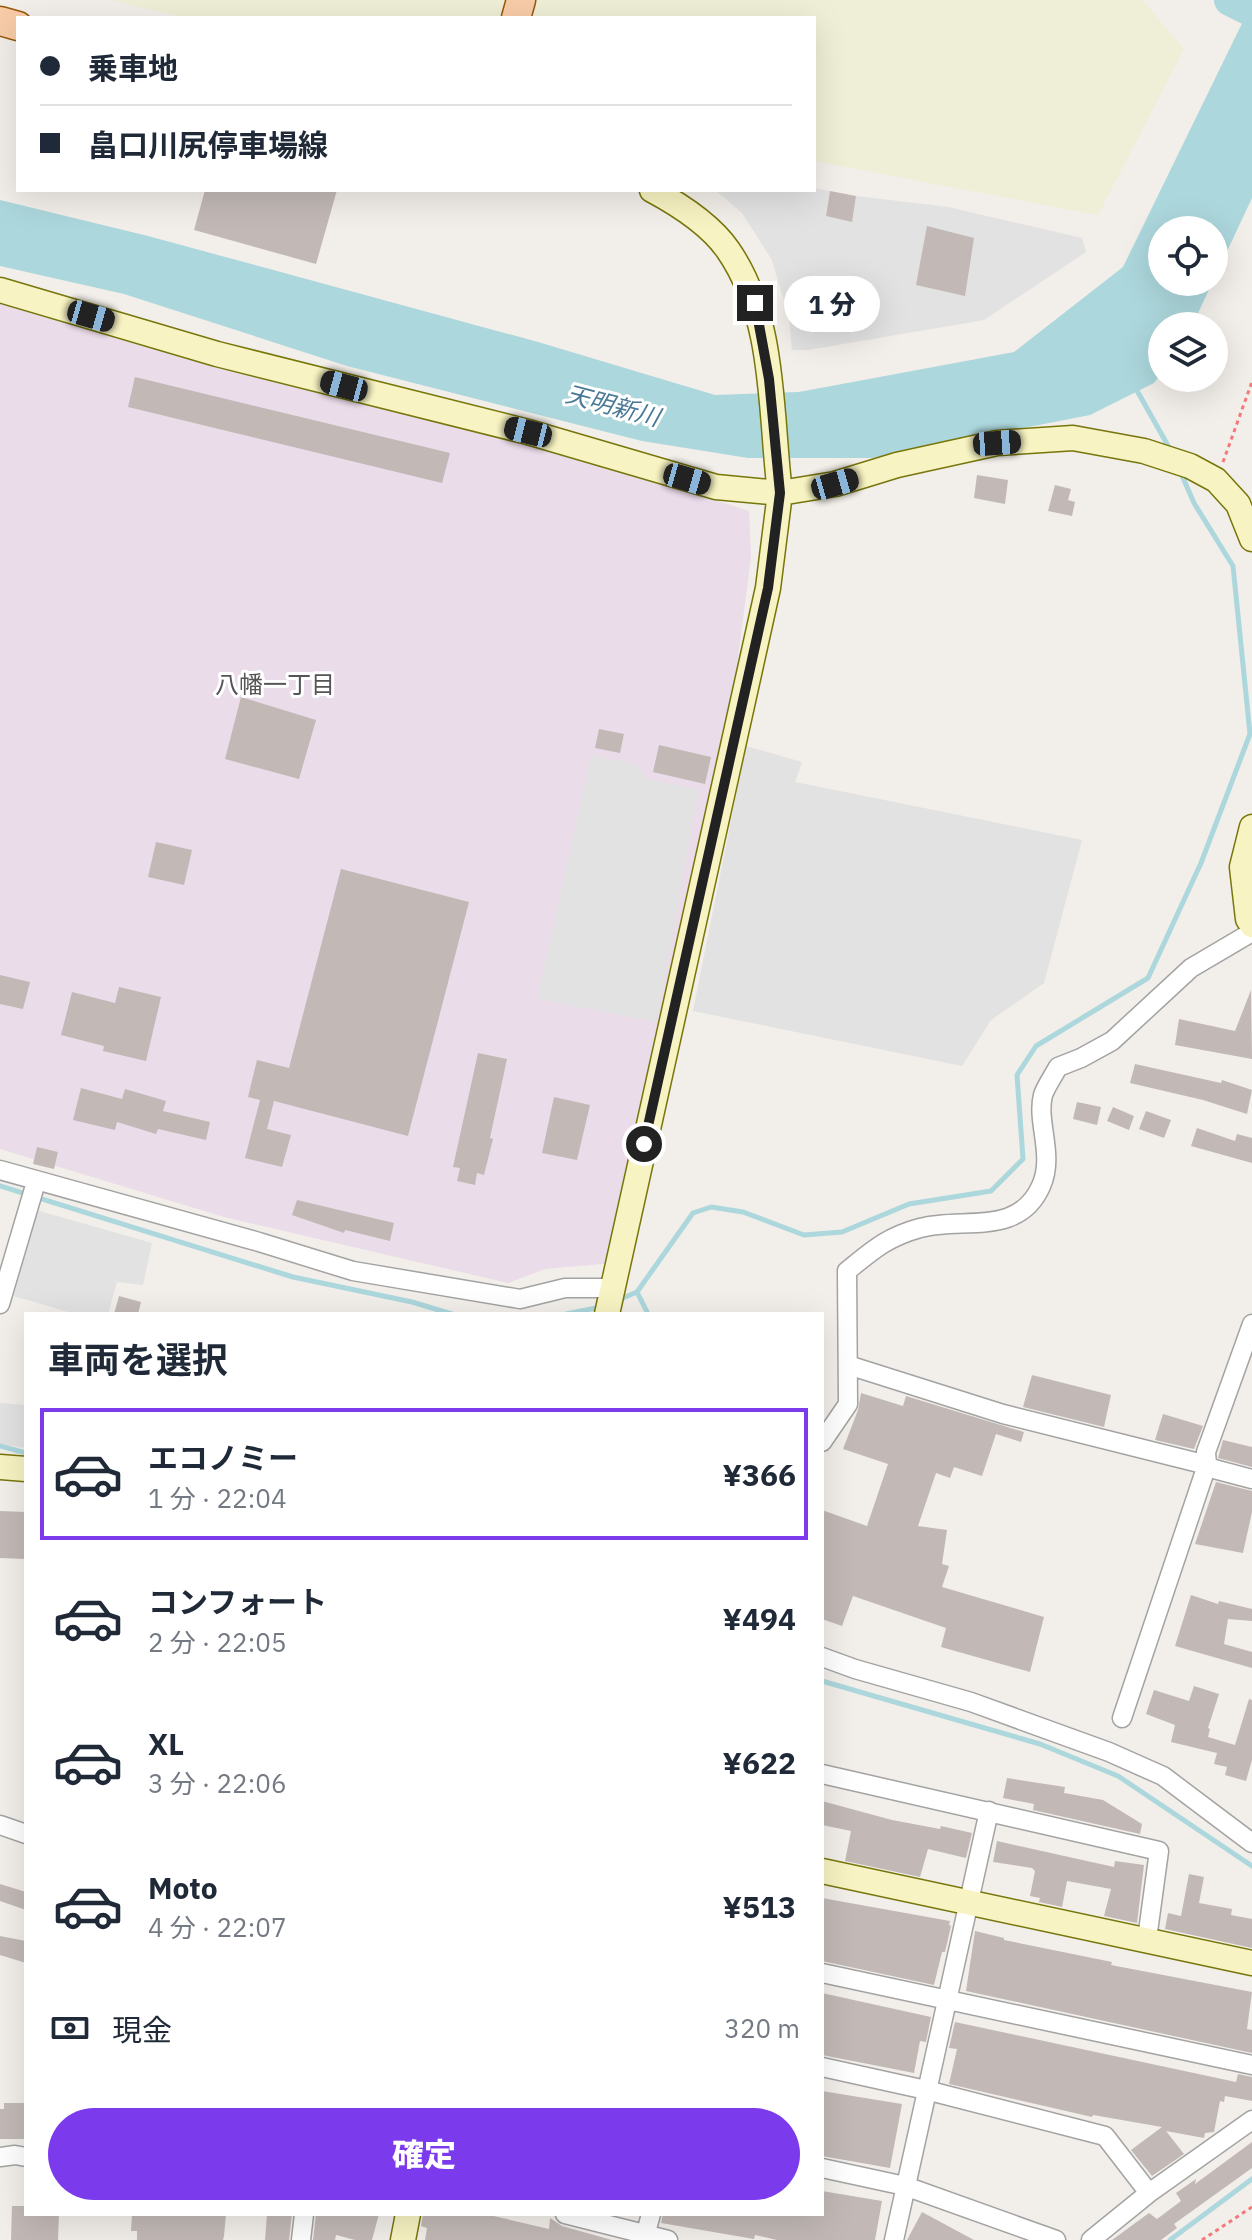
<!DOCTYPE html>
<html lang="ja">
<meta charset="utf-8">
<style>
:root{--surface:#fff;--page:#f2f2f3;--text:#1f2937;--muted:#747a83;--line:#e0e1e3;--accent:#7c3aed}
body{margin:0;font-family:"IBM Plex Sans","Noto Sans JP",sans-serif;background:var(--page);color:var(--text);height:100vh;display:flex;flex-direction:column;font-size:30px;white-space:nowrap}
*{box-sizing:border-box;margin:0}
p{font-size:26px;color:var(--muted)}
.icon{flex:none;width:44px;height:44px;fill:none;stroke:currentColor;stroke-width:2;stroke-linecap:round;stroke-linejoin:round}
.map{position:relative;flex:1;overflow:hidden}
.panel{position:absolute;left:24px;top:1312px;width:800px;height:904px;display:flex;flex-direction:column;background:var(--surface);border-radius:0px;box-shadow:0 8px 32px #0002}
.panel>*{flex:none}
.banner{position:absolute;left:16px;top:16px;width:800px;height:176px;border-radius:0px;box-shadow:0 8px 32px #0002;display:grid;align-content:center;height:176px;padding:0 24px;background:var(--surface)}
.buttons{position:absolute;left:1148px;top:216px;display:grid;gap:16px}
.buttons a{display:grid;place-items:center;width:80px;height:80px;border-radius:50%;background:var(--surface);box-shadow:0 8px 32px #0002;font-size:40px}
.end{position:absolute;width:36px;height:36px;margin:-18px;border:10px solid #222;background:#fff;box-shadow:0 0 0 4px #fff}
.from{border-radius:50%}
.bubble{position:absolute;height:56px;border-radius:28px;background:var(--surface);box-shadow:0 8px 32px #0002;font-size:26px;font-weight:800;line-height:56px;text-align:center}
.car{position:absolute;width:24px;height:48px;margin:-24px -12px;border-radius:10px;box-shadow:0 0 6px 2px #0007;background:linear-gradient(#222 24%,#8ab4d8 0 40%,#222 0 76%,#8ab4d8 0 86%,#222 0)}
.banner b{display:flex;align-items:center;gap:28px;height:76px;font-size:30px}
.banner b+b{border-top:2px solid var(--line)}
.banner i{width:20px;height:20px;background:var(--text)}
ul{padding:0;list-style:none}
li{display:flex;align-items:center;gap:24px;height:132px;margin:0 16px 12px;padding:0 8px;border:4px solid transparent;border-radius:0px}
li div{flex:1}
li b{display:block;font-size:30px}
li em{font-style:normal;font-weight:800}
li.current{border-color:var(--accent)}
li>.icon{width:72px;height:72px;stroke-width:1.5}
h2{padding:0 24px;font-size:36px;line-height:96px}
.pay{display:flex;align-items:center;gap:20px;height:88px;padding:0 24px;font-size:30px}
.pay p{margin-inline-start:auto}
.button{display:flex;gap:16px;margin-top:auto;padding:16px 24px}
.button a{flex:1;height:92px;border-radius:48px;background:var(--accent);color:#fff;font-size:32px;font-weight:800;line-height:92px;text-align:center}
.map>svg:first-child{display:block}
</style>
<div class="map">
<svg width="1252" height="2240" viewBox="0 0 1252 2240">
<rect width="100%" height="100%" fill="#f2eee9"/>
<path fill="#eadce9" d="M0,299l514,136 235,76 2,46 -25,193 -113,513 -68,6 -37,14 -284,-66 -224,-68z"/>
<path fill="#efeed6" d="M111,0h1031l42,49 -86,166 -284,-54v-143h-627z"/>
<path fill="#e2e2e2" d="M814,188l16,3 -4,25 25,5 5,-25 92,11 134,31 4,14 -102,68 -176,30h-16l-3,-32 -17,-58 -30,-47 -27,-23z
M746,746l56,16 -7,20 287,58 -38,143 -53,37 -29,46 -269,-55z
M591,755l45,9 9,14 54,12 -42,232 -120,-23z
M36,1210l116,33 -9,42 -26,-3 -9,32h-33l-61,-18z
M0,1403l26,2v43l-26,-4z"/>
<path fill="#acd7dc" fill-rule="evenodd" d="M1252,3v195l-60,128h-30v46l-8,11 -64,32 -218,43h-124l-106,-17 -295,-75 -223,-72 -124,-28v-66l148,36 390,106 177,53 84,-3 215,-40 109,-85zM1162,230h52v52h-52z"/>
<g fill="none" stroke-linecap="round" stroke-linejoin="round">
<path stroke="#acd7dc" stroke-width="5" d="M1135,387l36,64
M0,1186l293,91 119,25 40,12
M637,1292l11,22
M618,1300l19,-8 56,-79 18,-6 32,5 61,23 38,-3 67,-28 82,-13 32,-32 -6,-84 19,-29 112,-68 53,-115 49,-129 -17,-168 -39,-63 -14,-32
M566,1314l35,-7
M0,1446l26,7
M822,1681l218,63 78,32 134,90
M1170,2240l82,-61"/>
<path stroke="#acd7dc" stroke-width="32" d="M1230,0l22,11"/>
</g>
<path fill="#c2b9b6" d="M205,190h132l-21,74 -122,-34z
M830,191l26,5 -4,26 -26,-6z
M927,226l47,12 -9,58 -49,-11z
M135,377l315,76 -8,30 -314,-76z
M977,475l31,5 -3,24 -31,-6z
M1055,485l16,4 -3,11 7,2 -3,14 -24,-5z
M241,697l75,23 -17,59 -74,-20z
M599,729l25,5 -4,19 -25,-5z
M659,745l52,12 -6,27 -52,-12z
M156,842l36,8 -8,35 -36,-8z
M341,869l128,33 -61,234 -134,-35 -7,28 24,6 -9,32 -37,-9 15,-58 -12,-3 9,-37 32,8z
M0,975l30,7 -7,27 -23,-5z
M119,987l42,10 -15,64 -43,-10 1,-5 -43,-11 11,-43 43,11z
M1251,990l1,69 -77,-14 4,-26 56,12z
M478,1053l29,6 -17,79 3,1 -9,36 -7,-2 -2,12 -18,-4 3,-13 -7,-1z
M1135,1064l86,19 1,-3 30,10 -5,24 -44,-14 -73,-17z
M81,1088l41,11 3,-10 41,12 -3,10 47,11 -4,18 -48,-11 -2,5 -39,-12 -2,8 -42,-10z
M554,1097l36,8 -13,55 -35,-7z
M1077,1102l24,5 -4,18 -24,-6z
M1113,1107l21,9 -5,14 -22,-9z
M1146,1111l25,9 -7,18 -25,-9z
M1197,1128l38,13 2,-7 15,4v25l-61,-17z
M37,1147l21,5 -4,17 -21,-5z
M297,1200l97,23 -4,18 -45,-11 -1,3 -52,-18z
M119,1296l22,6 -3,12h-24z
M1032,1375l79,20 -7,32 -81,-20z
M861,1393l42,13 3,-10 118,36 -3,10 -25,-8 -14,42 -28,-9 -4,11 -14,-5 -18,53 29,4 -5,34 7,2 -7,21 102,30 -14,55 -89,-25 5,-19 -93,-32 -11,30 -20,-7v-109l45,16 21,-62 -45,-15 15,-39z
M1163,1414l40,12 -9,23 -39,-9z
M1223,1440l29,7v20l-34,-9z
M1216,1482l36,9v21l-9,41 -48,-9z
M0,1511l26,1v47l-26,-1z
M1191,1595l27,9 1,-3 33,8v12l-24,-2 -4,25 28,8v16l-77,-22z
M1194,1686l25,8 -11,34 2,1 -2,8 27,8 14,-46 3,1v60l-6,21 -21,-6 2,-8 -13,-3 3,-11 -46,-11 4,-17 -29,-11 8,-24 35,11z
M1007,1778l58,9 -1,6 39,7 39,24 -2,10 -107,-24 1,-6 -31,-6z
M822,1801l70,19 48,9 1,-3 31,7 -6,25 -38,-9 -8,28 -75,-16 6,-30 -29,-6z
M997,1841l117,26 1,-6 29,4 -7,58 -33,-7 7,-27 -44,-8 -5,26 -23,-5 1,-4 -10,-2 5,-25 -3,-3 -39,-6z
M1189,1874l15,3 -5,26 33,6 -1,6 21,4v29l-87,-19 3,-16 13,3z
M0,1884l26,8v18l-26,-9z
M822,1898l128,23 -1,4 2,1 -6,26h-3l-8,33 -112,-24z
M975,1931l29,7v2l108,22 -1,3 141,27 -5,37 5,1v23l-286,-62z
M0,1936l26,5v22l-26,-8z
M822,1993l109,24 -5,25 -6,-1 -6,32 -92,-18z
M955,2022l281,60 2,-8 14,3v24l-27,-5 -1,6 -4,-1 -6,31 -9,1 -1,5 -38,-7 18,23 -32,22 -21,-26 31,-23 -69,-12 -1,2 -143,-33 8,-35 -8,-1z
M822,2091l80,13 -12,64 -68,-12z
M4,2103h22v36h-26v-30h4z
M1252,2142v26l-78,56 3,4 -16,12h-49l37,-27 8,6 24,-18 -5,-8 20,-14 -1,5z
M822,2191l60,10 -7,39h-98l-22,-5 -1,4 -93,-16 2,-9h159z
M12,2206h13v8h34l-1,26h-47z
M922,2212l52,28h-67z
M132,2214h94l-2,22 -1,4h-86v-9h-6z
M267,2214h25l-3,26h-24z
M316,2214h63l-7,26h-17l-19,-5 -1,5h-22z
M423,2214h62l64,15 1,-11 12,8 50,14h-187l2,-12 -6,-2z"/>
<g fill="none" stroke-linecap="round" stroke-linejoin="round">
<g stroke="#a3a3a3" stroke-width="21">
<path id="street" d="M0,1170l259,72 94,29 167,28 45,-11h47
M0,1304l36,-122
M848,1365l155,49 204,51 7,4 38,10
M822,1442l26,-38 -1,-133c26,-21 40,-34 73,-43 42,-12 98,10 121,-42 14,-31 -5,-64 2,-91 3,-9 11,-20 15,-28l23,-9 31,-17 79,-73 61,-36
M822,1657l33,12 116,33 138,50 54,24 89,67
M1122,1718l85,-253 -1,-13 46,-128
M822,1774l337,77 -12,88
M0,1825l26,9
M822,1973l430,92
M822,2067l104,23 179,46 44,57
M0,2157l15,-2 11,2
M822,2168l83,18 151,54
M565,2214l103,26
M301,2240l3,-26
M644,2240l7,-26
M894,2240l95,-429
M1091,2240l58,-47 103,-73"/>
</g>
<g stroke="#77760b" stroke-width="27">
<path id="secondary" d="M652,190c28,15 58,34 76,60 48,69 42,163 52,243l55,-9 62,-19 100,-22 76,-5 71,13 46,15 26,14 22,24 14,35
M0,290l217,64 311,78 188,55 64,6 -12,95 -161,726
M1252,827l-10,40 6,52 4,6
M0,1467l26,2
M822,1871l430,92
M403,2240l5,-26"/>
</g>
<g stroke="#985708" stroke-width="31">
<path id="primary" d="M516,18l5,-18
M0,21l18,5"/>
</g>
<path stroke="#f4787b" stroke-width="3" stroke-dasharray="4 4" stroke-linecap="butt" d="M1223,462l29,-80
M1202,2240l50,-33"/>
<use href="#street" stroke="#fff" stroke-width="18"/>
<use href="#secondary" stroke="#f7f3c2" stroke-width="24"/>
<use href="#primary" stroke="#f8cca8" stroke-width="28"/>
</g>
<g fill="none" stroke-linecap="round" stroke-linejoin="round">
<path stroke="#222" stroke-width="10" d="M644,1144l124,-556 12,-95 -11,-114 -14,-76"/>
</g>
<g text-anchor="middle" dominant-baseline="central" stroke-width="6" stroke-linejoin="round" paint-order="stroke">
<g font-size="24" font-style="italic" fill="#487996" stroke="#fff">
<text transform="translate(613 405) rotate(15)">天明新川</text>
</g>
<g font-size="24" fill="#555" stroke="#fff">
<text x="275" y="684">八幡一丁目</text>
</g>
</g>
</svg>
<div class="buttons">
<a><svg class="icon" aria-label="locate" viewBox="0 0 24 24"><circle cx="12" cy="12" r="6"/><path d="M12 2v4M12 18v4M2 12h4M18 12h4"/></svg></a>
<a><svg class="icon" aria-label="layers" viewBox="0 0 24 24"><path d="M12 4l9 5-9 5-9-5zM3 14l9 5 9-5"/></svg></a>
</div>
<i class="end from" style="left:644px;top:1144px"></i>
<i class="end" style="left:755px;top:303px"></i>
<div class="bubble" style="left:784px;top:276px;width:96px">1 分</div>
<i class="car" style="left:91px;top:316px;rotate:106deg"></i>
<i class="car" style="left:344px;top:386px;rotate:285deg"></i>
<i class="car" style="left:528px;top:432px;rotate:284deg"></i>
<i class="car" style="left:997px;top:443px;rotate:86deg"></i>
<i class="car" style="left:687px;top:479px;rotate:106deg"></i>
<i class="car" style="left:835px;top:484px;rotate:74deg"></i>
<div class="banner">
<b><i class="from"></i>乗車地</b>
<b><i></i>畠口川尻停車場線</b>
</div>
<section class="panel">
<h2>車両を選択</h2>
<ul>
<li class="current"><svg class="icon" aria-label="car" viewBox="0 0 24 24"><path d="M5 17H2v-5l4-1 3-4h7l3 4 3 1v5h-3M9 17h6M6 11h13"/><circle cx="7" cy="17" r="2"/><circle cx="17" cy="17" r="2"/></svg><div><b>エコノミー</b><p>1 分 · 22:04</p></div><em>¥366</em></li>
<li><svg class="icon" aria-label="car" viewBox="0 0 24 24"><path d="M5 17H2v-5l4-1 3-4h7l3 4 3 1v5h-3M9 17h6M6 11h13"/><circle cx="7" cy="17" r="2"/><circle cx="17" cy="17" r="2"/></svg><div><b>コンフォート</b><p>2 分 · 22:05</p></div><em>¥494</em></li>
<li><svg class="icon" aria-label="car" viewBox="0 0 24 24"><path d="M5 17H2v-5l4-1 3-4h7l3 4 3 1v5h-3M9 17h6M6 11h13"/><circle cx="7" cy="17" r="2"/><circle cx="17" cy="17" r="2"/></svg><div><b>XL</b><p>3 分 · 22:06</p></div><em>¥622</em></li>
<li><svg class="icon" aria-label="car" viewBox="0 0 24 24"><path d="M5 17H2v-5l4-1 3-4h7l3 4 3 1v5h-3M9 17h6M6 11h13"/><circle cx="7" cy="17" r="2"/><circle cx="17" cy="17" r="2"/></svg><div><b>Moto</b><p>4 分 · 22:07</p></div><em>¥513</em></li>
</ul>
<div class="pay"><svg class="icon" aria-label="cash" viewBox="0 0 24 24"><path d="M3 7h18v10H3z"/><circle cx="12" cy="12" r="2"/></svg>現金<p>320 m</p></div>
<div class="button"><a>確定</a></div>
</section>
</div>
